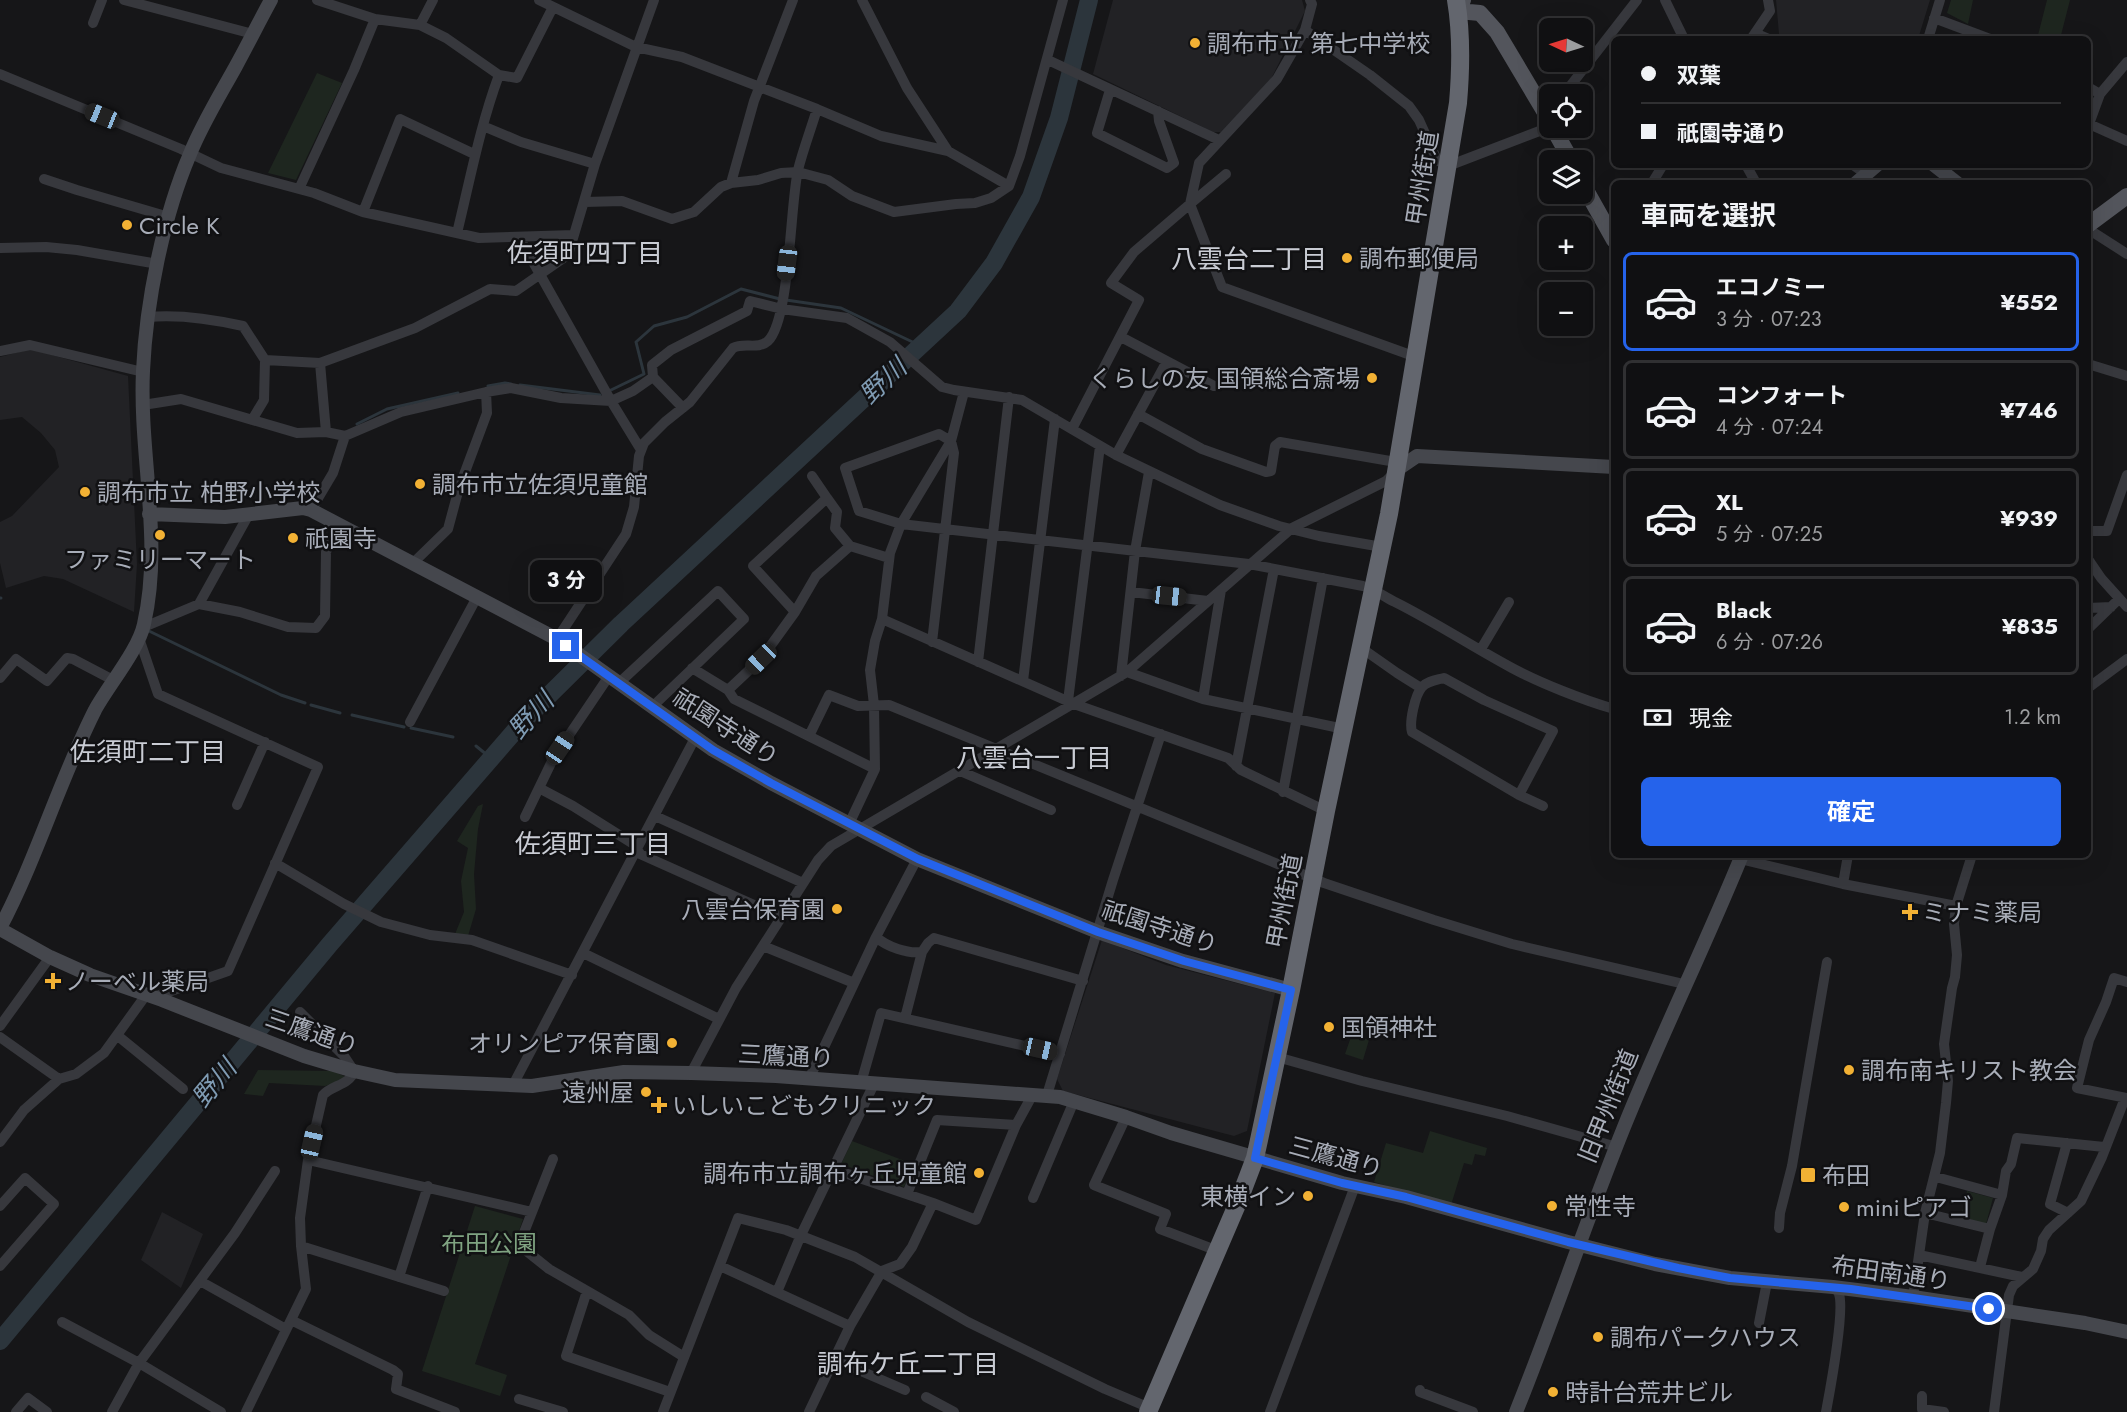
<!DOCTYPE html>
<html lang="ja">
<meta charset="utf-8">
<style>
:root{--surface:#101012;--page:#1e1e20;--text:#f1f3f6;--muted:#9c9d9f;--line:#303032;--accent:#2563eb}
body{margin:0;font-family:Jost,"Noto Sans JP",sans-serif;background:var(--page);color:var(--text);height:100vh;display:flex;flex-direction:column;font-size:22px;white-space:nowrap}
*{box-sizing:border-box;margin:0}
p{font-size:20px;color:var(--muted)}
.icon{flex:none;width:33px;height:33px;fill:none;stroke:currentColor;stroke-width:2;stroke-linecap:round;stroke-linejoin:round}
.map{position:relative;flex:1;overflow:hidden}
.panel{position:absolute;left:1611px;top:180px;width:480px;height:678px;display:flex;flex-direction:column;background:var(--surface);border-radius:9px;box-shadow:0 6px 24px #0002,0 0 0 2px var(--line)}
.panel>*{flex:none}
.banner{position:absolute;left:1611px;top:36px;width:480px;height:132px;border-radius:9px;box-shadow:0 6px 24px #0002,0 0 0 2px var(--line);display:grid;align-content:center;height:132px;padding:0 30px;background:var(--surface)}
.needle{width:39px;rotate:274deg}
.fabs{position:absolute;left:1539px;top:18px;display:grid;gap:12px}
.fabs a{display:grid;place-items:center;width:54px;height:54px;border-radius:9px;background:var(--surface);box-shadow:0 6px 24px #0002,0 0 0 2px var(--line);font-size:30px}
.end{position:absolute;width:27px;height:27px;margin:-14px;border:8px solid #2563eb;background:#fff;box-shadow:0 0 0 3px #fff}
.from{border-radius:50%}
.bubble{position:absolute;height:42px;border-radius:9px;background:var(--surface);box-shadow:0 6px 24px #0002,0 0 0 2px var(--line);font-size:20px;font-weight:700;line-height:42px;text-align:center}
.car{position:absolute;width:18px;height:36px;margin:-18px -9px;border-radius:8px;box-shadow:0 0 4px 2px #0007;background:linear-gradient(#222 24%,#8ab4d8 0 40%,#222 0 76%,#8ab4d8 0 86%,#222 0)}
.banner b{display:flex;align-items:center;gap:21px;height:57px;font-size:22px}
.banner b+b{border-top:2px solid var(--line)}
.banner i{width:15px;height:15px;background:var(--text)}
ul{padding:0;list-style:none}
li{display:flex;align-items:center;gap:18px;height:99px;margin:0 12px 9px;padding:0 18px;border:3px solid var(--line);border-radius:9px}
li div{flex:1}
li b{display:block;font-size:22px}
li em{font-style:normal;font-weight:700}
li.on{border-color:var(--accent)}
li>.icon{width:54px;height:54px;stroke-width:1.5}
h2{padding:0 30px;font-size:27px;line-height:72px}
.pay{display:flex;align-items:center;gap:15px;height:66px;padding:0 30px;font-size:22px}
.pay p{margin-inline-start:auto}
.action{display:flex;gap:12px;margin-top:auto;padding:12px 30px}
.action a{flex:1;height:69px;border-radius:9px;background:var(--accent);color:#fff;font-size:24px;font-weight:700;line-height:69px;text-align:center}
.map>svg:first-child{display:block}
</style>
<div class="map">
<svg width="2127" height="1412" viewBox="0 0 2127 1412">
<rect width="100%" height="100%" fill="#161618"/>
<path fill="#222225" d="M1113,0h189l3,11 -34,68 -50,53h-8l-120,-58z
M1776,0h154l-12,39h-129l-10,-5z
M30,349l98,27 9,188 -3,48 -71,-33 -19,-3 -38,12 -6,-25v-41l12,-6 47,-49 -4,-17 -14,-17 -19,-16 -22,3v-63z
M1102,940l64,25 109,28 -28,138 -13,5 -171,-45 -6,-12z
M162,1212l41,22 -22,54 -40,-28z"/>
<path fill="#1e261f" d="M1951,0h22l-5,24 -21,-11z
M2047,0h23l-10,39h-23z
M317,73l25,10 -46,97 -28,-7z
M483,804l-5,25 -4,45 2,35 -8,27 -13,-2 9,-22 -3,-31 7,-33 -11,-7 21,-35z
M1352,1034l17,6 -6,20 -18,-6z
M258,1070l75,1 11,5v4l-19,6 -56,-3 -6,13 -19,-2z
M1430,1131l57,17 -2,8 -10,-2 -3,11 -8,-2 -13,42 -77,-23 12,-39 37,10z
M852,1141l61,23 -9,23 -63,-23z
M1967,1191l26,7 -7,26 -25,-7z
M475,1206l48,13 -48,145 32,11 -7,21 -78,-25z"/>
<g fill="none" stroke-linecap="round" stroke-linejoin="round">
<path stroke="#2c353c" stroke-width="3" d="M786,300l55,8 80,38
M520,385l80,10
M488,386l17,-3 6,1
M609,391l35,-17 -8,-32 18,-16 33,-9 54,-28 39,10
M357,424l30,-15 71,-16
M0,598h1
M149,631l132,64 24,8
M311,705l29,8
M352,715l52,12
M411,728l42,9
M476,746l16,13"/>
<path stroke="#2c353c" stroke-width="18" d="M0,1341l330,-397 197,-227 94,-93 337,-313 36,-48 37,-66 28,-79 30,-118"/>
<path stroke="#37383d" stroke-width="10" d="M124,0l129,34
M317,0l58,19 45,6 26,13 53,37 18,3 36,-71
M539,0l97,47 46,10 135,52 64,27 67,15 61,35
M862,0l45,88 41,63
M1665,0l19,39
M1934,18l56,21
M93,23l9,-23
M420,25l13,-25
M1305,30l65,45 39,31 10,14 18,40 11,6 102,-39
M1755,33l14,6
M1751,39l19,-28 -2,-11
M1928,39l12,-39
M1048,60l171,80
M2127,62l-27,32 -11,30 38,17
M0,74l181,75 40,19 93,25 49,19 116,26 95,-3
M2088,87l12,7
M1110,90l-13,43 70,35 7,-5 -15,-42 -1,-10
M1564,94l73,-94
M483,126l38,16 74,22
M1746,165l10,18
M1853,165l14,10
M1226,174l-36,30 32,83 194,70
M44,179l33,11 92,27
M731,183l23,-82 39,-101
M1652,183l11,-18
M299,189l55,-119 21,-51
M585,202l37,-1 50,18 22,-7 27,-25 10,-4 27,-3 23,-7 17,-1 30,8 24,16 42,16 62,-8 19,-1 16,-5 18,-12 11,-30 43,-156
M363,212l37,-93 74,35
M2088,229l39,25
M457,233c13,-53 23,-107 42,-158
M519,237l92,164 30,49
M0,248l46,-1 31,3 81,14
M148,317c32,-3 64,2 95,9l22,34 55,3 6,69
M1121,337l93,49
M0,351l30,-6 113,27
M320,363l95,-35 75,-39 26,2 52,-36 27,-91 59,-164
M2088,364l39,12
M964,392l-13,49 -50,83 -11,29 -8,66 192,85 154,54 13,12 85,41
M143,405l38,-6 116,34 29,-1 19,4 56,-24 85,-20 25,-4 50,10 50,3 22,-10 20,-14
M683,408l-30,-31 -1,-12 19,-15 76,-39 3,-10 32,8 65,9 43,24 52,45 12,3 68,10 94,55 104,50 59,21 40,10 63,11
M252,420l12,-20 1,-40
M1072,429l67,-129 -28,-17 23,-31 56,-48 9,-41 78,-84 28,-49 7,-26 -2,-4
M1116,455l50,-92
M827,498l10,14 -2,16 15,18
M311,510l22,-37 12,-37
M2088,531h19l20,-56
M2088,559l13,19 26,29
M413,563l35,-34 11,-41 28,-75 -1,-21
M1131,592l77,9
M199,604l41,8 48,15 28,1 9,-12 1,-64 13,-28
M2088,608l23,-1
M795,612l-42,-46 74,-68 -15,-22
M144,627l55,-23 50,-90
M2088,629l31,-30
M139,638l19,56 160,73 -90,204 -74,26
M557,639l69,-105 8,-27 5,-51 5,-13 21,-21 25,-20 43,-54c11,-6 25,2 35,-7 22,-21 22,-136 30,-171 5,-20 13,-41 19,-61
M932,642l22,-189 -3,-12 -12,-7 -94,34 14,43 42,13 348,40 114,22c12,3 21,11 32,16 40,20 78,45 117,66 28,15 71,32 102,41
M1360,647l37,26 24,15
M1481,649l28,-47
M978,662l31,-265
M692,668l36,22 6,9 141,70
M1127,672l76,27 141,30
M1121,676l14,-125 14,-79
M0,678l16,-19 31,22 20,-23 6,1 40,21
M1023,681l32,-262
M619,683l99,-92 26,28 -92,88
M2088,688l39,-29
M728,690l33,-31 34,-47 21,-36 34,-30 39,12
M1203,699l18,-109
M1068,701l32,-255
M410,722l67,-125
M809,736l20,-41 29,11 31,-1 435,178 110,37 78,24 172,40
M1236,766l38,-197
M960,771l91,39
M539,788l34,18 62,39 5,9 141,63
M1283,792l40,-214
M1519,795l-107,-63c-3,-10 3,-37 10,-45 5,-6 15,-7 22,-9l40,22 69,31 -34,64 24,11
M237,805l28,-63
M655,816l148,67
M525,817l28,-58 56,-83
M849,824l26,-55 -1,-64 -4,-35 5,-29 7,-22
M917,859l-41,78c11,10 32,17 46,15
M1740,859l103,25 113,22
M275,863l69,41 37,18 49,13 42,5 100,35
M1843,884l5,-29
M763,946l91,37
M583,953l136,66
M2127,982l-13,-4 -8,24 -17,38 -12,48 50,10
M905,1018l17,-66 6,-9 6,-5 149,43
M0,1026l50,-69
M118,1036l65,53
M0,1037l59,42
M1277,1057l85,24 145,35 110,31
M691,1073l45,-85 82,-128 13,-14 296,-174 165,-144 94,-47 12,-12 -8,-8 -110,-19 -5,4 -4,25 -5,1 -64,-23 -64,-35
M809,1079l67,-142
M861,1083l20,-70 179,41
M513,1085l182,-347
M1047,1095l66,-215 48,-146
M1126,1117l-32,68 72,29 -6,15 58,22
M1016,1125l17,-31
M0,1142l24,-32 35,-31 17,-5 28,-21 42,-58
M2067,1143l-17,61 18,9
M553,1159l-34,86 30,24 80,46 20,20 35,22
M308,1160l224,52
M833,1169l100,34 43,17 40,-95 -79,-5 -30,74
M1936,1177l66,18
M1033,1198l41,-97
M0,1206l25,-28 29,26 -54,62
M1925,1213l65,16 12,-34 4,-24 5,-7 6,-26 87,9
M1779,1228l1,-15 12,-47 35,-204
M301,1246l143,45
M1919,1255l103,22
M720,1266l130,60 -41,86
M1980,1267l10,-38
M399,1277l29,-91
M200,1281l86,48
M587,1291l-21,65 104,36
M777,1292l24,-57 73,-151
M1913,1297l12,-84 15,-60 6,-50 2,-22 -4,-37 8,-56 3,-11 2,-22 -3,-31 2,-18 16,-51
M291,1320l102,50 5,4 -2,15 59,23
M62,1322l77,41 96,-130 40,-62
M1759,1323l8,-41
M850,1326l32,-55 18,-7 12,-17 21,-44
M833,1359l72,31
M1420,1390v2l53,20
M1922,1396v13l22,3
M926,1397l28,15
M519,1399l44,13
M16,1412l12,-14 19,14
M112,1412l27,-49 82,49
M246,1412l60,-123 -5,-43 -1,-28 8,-58 15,-65c9,-10 27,-10 31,-24l-10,-15 -44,-44
M663,1412l75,-194 48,12 69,27 113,65 137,67 45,19
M1270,1412l85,-226
M1826,1412c4,-22 19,-100 13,-118 -1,-4 -3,-5 -6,-7
M1994,1412l15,-117 4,-9 20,-17 8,-18 2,-12 6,-9 32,-29 21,-44 23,-59"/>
<path stroke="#45474d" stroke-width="14" d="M1934,165l23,18
M1856,183l21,-18
M1398,469l19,-13 197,11
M149,514l76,3 78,-9 8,2 246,129 156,111 58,33 146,76 181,73 85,29 108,29
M0,928c37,-70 59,-147 95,-218 13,-24 44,-61 49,-86 19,-83 -5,-169 -1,-253 3,-68 20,-154 47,-217 12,-30 30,-59 46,-88 12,-22 23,-44 35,-66
M0,929l50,28 40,18 72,25 142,56 50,15 41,9 137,6 92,-14 67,1 85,3 284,21 66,20 45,16 171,50 64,14 162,45 87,22 75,14 103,9 80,10 172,26 42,9
M1516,1412c38,-94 70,-191 108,-285 37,-92 81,-181 118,-272"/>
<path stroke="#53555c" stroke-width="16" d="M1463,0l-5,11 22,2 17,19 53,89
M1553,128l18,32
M1582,183l32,57
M2088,225l39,-29"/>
<path stroke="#63666e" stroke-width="18" d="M1148,1412l91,-212 16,-42 4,-18 32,-150 35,-179 63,-297 69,-411c3,-35 4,-68 -2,-103"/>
</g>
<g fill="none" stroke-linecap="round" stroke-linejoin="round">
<path stroke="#2563eb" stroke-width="8" d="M566,646l147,104 58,33 147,76 180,73 86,29 107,29 -36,168 87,25 64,14 162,45 110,26 52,10 121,11 138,20"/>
</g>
<g fill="#f2b134" stroke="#111113" stroke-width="2">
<circle cx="1195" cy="43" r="6"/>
<circle cx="127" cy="225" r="6"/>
<circle cx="1347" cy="258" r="6"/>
<circle cx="1372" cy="378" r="6"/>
<circle cx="420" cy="484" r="6"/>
<circle cx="85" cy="492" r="6"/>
<circle cx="160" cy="535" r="6"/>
<circle cx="293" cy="538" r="6"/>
<circle cx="837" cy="909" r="6"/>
<path d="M1907 903h6v6h6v6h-6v6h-6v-6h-6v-6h6z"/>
<path d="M50 972h6v6h6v6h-6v6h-6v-6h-6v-6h6z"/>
<circle cx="1329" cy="1027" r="6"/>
<circle cx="672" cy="1043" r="6"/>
<circle cx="1849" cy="1070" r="6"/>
<circle cx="646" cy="1092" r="6"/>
<path d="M656 1096h6v6h6v6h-6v6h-6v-6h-6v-6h6z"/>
<circle cx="979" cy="1173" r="6"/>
<rect x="1800" y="1167" width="16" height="16" rx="3"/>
<circle cx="1308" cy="1196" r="6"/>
<circle cx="1552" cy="1206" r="6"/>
<circle cx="1844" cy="1207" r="6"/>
<circle cx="1598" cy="1337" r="6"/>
<circle cx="1553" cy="1392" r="6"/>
</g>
<g text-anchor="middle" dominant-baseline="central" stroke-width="5" stroke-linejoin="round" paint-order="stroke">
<g font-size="24" fill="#a8adb8" stroke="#111113" text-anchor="start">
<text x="1207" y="43">調布市立 第七中学校</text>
<text x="139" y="225">Circle K</text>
<text x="1359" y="258">調布郵便局</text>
<text x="1360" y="378" text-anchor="end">くらしの友 国領総合斎場</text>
<text x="432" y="484">調布市立佐須児童館</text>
<text x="97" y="492">調布市立 柏野小学校</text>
<text x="305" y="538">祇園寺</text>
<text x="160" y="559" text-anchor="middle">ファミリーマート</text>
<text x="825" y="909" text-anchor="end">八雲台保育園</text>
<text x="1922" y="912">ミナミ薬局</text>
<text x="65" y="981">ノーベル薬局</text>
<text x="1341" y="1027">国領神社</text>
<text x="660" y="1043" text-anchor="end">オリンピア保育園</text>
<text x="1861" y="1070">調布南キリスト教会</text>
<text x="634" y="1092" text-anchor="end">遠州屋</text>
<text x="672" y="1105">いしいこどもクリニック</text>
<text x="967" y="1173" text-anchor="end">調布市立調布ヶ丘児童館</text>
<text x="1822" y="1175">布田</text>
<text x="1296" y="1196" text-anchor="end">東横イン</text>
<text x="1564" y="1206">常性寺</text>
<text x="1856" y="1207">miniピアゴ</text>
<text x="1610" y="1337">調布パークハウス</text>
<text x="1565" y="1392">時計台荒井ビル</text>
</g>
<g font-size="24" fill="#a8adb8" stroke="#111113">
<text transform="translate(1422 178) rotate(-81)">甲州街道</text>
<text transform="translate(726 727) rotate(33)">祇園寺通り</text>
<text transform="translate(1284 901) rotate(-79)">甲州街道</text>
<text transform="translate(1160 927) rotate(18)">祇園寺通り</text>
<text transform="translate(312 1032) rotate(19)">三鷹通り</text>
<text transform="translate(786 1056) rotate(3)">三鷹通り</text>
<text transform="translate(1608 1106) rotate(-68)">旧甲州街道</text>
<text transform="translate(1336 1157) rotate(15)">三鷹通り</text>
<text transform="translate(1891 1273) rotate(8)">布田南通り</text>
</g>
<g font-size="24" fill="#7fa381" stroke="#111113">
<text x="489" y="1243">布田公園</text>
</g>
<g font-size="26" fill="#c9ccd4" stroke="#111113">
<text x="585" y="253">佐須町四丁目</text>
<text x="1249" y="259">八雲台二丁目</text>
<text x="148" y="752">佐須町二丁目</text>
<text x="1034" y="758">八雲台一丁目</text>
<text x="593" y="844">佐須町三丁目</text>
<text x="908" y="1364">調布ケ丘二丁目</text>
</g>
<g font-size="26" font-style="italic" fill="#7f9bb3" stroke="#111113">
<text transform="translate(883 381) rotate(-43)">野川</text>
<text transform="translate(531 715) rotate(-47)">野川</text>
<text transform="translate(214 1083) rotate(-50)">野川</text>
</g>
</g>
</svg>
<div class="fabs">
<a><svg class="needle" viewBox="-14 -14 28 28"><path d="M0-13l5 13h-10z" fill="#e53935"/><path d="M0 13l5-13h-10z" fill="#9c9d9f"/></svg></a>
<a><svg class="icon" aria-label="locate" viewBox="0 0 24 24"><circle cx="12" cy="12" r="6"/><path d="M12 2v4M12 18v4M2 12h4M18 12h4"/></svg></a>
<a><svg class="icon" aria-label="layers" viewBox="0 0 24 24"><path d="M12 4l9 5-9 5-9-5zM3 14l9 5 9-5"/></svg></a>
<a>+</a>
<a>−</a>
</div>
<i class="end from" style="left:1989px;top:1309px"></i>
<i class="end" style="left:566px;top:646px"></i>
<div class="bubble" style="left:530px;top:560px;width:72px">3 分</div>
<i class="car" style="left:102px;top:116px;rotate:292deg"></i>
<i class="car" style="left:787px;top:263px;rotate:187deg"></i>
<i class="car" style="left:1169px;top:596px;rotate:96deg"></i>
<i class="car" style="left:761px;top:659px;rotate:226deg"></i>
<i class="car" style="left:560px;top:748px;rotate:34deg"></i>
<i class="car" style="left:1040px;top:1049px;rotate:103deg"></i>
<i class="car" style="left:312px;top:1142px;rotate:13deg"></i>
<div class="banner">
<b><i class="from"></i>双葉</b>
<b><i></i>祇園寺通り</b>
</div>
<section class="panel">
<h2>車両を選択</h2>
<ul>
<li class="on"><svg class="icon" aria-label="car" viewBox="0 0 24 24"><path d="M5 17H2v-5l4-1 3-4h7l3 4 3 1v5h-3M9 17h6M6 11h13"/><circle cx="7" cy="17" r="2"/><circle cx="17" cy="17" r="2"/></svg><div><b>エコノミー</b><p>3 分 · 07:23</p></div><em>¥552</em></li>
<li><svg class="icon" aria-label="car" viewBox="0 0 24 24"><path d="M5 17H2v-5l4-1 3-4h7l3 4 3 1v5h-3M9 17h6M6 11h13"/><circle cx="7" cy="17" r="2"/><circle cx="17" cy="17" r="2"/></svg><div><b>コンフォート</b><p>4 分 · 07:24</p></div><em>¥746</em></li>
<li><svg class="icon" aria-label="car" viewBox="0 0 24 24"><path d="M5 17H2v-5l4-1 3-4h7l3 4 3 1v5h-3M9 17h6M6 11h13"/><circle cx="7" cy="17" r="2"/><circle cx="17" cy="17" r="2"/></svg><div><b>XL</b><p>5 分 · 07:25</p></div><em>¥939</em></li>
<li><svg class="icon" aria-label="car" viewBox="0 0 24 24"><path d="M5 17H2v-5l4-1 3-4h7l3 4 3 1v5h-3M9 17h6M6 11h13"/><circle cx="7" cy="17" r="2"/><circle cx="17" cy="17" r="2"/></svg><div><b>Black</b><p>6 分 · 07:26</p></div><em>¥835</em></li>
</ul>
<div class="pay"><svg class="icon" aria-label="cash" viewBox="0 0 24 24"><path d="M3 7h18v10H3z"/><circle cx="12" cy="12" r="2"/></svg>現金<p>1.2 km</p></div>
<div class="action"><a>確定</a></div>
</section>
</div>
